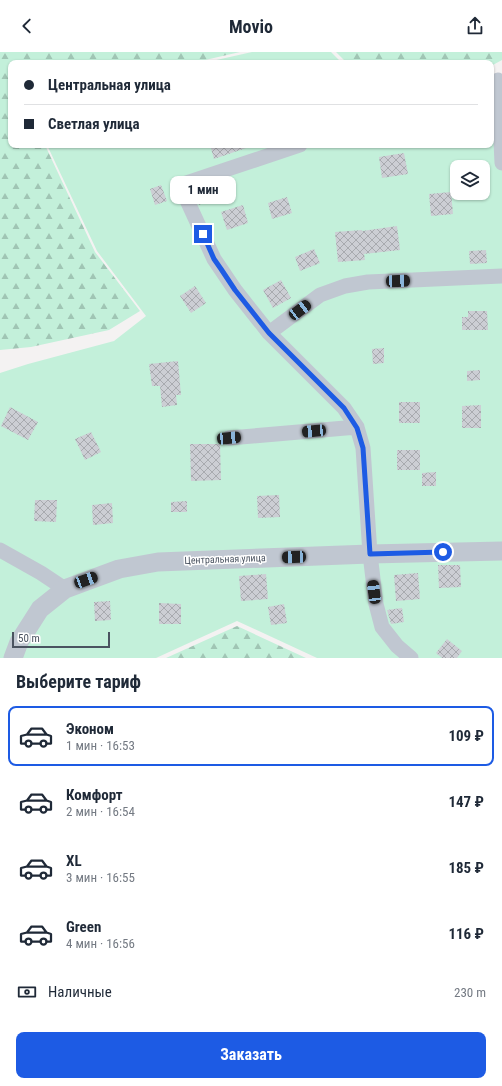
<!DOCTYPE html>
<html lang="ru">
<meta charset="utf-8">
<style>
:root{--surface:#fff;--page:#f2f2f3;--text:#1f2937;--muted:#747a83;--line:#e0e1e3;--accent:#1d5be4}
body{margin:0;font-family:"Roboto Condensed",sans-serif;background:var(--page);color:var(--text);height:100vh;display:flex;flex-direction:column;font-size:15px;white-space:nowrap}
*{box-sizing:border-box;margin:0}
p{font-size:13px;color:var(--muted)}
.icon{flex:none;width:22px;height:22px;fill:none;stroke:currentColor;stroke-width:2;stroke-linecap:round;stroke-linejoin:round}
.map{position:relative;height:606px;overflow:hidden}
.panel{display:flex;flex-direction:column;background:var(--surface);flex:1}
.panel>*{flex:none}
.top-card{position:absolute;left:8px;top:8px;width:486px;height:88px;border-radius:8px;box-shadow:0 1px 3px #0004;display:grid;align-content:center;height:88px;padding:0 16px;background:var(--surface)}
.buttons{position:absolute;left:450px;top:108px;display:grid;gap:8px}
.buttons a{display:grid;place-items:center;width:40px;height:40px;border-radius:8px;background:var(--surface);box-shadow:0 1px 3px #0004;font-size:20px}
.scale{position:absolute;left:12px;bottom:10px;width:98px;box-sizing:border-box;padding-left:4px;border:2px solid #4a5360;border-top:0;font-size:11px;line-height:14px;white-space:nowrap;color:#4a5360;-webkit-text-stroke:3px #fff;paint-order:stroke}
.end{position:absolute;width:18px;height:18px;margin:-9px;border:5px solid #1d5be4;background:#fff;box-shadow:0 0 0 2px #fff}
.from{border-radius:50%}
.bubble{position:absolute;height:28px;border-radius:8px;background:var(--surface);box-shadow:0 1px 3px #0004;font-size:13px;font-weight:700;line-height:28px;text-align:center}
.car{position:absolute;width:12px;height:24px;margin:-12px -6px;border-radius:5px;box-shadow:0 0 3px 1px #0007;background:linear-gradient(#222 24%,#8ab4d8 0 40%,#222 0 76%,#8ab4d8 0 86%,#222 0)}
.top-card b{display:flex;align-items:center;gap:14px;height:38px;font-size:15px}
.top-card b+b{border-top:1px solid var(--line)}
.top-card i{width:10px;height:10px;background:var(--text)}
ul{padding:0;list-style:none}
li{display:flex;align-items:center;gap:12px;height:60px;margin:0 8px 6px;padding:0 8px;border:2px solid transparent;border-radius:8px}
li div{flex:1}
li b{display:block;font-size:15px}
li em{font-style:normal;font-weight:700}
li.selected{border-color:var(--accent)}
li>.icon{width:36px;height:36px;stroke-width:1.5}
h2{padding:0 16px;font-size:18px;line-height:48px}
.pay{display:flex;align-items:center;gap:10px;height:44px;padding:0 16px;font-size:15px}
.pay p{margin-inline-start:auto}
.cta{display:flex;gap:8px;margin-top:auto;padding:8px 16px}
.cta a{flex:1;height:46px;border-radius:8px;background:var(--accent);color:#fff;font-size:16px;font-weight:700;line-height:46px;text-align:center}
header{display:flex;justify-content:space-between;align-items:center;height:52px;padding:0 16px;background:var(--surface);font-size:18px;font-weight:700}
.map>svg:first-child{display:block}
</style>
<header><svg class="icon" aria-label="back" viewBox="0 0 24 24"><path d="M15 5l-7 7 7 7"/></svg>Movio<svg class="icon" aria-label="share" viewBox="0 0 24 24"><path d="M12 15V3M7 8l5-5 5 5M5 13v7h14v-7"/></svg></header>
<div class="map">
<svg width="502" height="606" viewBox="0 0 502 606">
<defs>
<pattern id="forest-firs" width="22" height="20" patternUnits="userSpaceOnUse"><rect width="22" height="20" fill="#c3f0da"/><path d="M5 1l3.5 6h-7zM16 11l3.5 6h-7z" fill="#a0c5b4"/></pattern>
<pattern id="building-cross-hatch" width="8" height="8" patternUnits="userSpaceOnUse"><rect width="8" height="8" fill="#ccced4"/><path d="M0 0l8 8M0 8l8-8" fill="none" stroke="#a8aaaf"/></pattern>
</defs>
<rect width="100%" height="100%" fill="#f4f2f2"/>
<path fill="#c3f0da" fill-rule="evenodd" d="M252,0h79l11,11h-139z
M502,33v573h-185l-80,-37 -81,37h-156v-285l28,-9 86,-23 32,-25 -49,-65 -50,-106h444v-56zM457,115h26v26h-26z"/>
<path fill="url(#forest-firs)" d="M0,0h240l-48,11h-181v82h34l50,107 45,59 -31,19 -78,17 -31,3z
M336,0h166v8l-11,6v-3h-144z
M237,574l69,32h-140z"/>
<path fill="url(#building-cross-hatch)" d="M210,93h39v2l-35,12z
M404,101l4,21 -26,4 -3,-21z
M161,133l6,16 -12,4 -5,-16z
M203,137l5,11 -9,5 -5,-11z
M451,140l2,22 -22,2 -2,-22z
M287,145l5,16 -20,6 -4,-16z
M243,153l5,18 -21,7 -6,-18z
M397,174l3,24 -36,4 1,6 -27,2 -3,-30 27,-2v1z
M314,197l6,14 -20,8 -5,-14z
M486,198l1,13 -17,1 -1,-13z
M281,228l10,18 -18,10 -10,-18z
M195,234l11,17 -15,10 -11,-17z
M468,259h19l1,19h-26v-13h6z
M384,296v15l-11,1 -1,-15z
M178,309l3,34h-5l1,10 -15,2 -2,-21h-8l-3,-22z
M480,318v10l-13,1v-10z
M399,350h21v21h-21z
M481,353v23h-19v-22z
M10,355l28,15 -10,18 -27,-14z
M91,380l10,20 -16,8 -10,-21z
M190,392h30l1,36 -30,1z
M397,398h23v20h-23z
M436,420v14h-14v-13z
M279,443l1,22 -22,1 -1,-22z
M35,448h22l-1,22 -22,-1z
M187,449v11h-16v-10z
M112,451l1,20 -20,2 -1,-20z
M438,513h22l1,22 -22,1z
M418,521l2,26 -24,2 -2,-26z
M266,522l2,25 -27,2 -2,-25z
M110,549l1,19 -16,1 -1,-19z
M159,551l22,1v20h-22z
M284,552l3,19 -16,2 -3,-18z
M402,556l2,14 -13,2 -4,-14z
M447,587l15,12 -5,7h-15l-6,-5z"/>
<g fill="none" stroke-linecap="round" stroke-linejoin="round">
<path stroke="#c0c7d1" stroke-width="15" d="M498,28l4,83
M300,93l-120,40 34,74 21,31 34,43 75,75 13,19 6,21 7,106 6,50 6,23 15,19 14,12
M269,281l51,-38 25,-9 23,-4 134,-6
M229,386l128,-11
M0,498l41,23 24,16"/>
<path stroke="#c0c7d1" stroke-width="19" d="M13,606l6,-16 21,-33 25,-20 54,-20 39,-7 212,-8 132,-3"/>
</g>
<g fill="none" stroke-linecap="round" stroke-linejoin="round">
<path stroke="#1d5be4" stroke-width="5" d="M203,182l11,25 7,10 14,21 34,43 75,75 13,20 6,20 7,106 73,-2"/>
</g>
<g text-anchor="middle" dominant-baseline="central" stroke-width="3" stroke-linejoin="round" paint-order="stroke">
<g font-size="10" fill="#4a5360" stroke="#fff">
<text transform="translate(225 507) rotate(-2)">Центральная улица</text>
</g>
</g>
</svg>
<div class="buttons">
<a><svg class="icon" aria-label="layers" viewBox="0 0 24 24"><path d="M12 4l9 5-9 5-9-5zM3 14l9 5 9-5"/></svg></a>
</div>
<div class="scale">50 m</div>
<i class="end from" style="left:443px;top:500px"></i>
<i class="end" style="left:203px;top:182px"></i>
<div class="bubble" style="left:170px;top:124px;width:66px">1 мин</div>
<i class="car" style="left:398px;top:229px;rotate:88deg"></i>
<i class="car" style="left:300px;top:258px;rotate:53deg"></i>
<i class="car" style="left:314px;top:379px;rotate:265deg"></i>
<i class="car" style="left:229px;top:386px;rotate:85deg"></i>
<i class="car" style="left:294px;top:505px;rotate:268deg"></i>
<i class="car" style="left:86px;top:528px;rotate:70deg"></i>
<i class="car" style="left:374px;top:540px;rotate:353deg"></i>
<div class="top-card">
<b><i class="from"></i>Центральная улица</b>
<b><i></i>Светлая улица</b>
</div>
</div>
<section class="panel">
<h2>Выберите тариф</h2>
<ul>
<li class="selected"><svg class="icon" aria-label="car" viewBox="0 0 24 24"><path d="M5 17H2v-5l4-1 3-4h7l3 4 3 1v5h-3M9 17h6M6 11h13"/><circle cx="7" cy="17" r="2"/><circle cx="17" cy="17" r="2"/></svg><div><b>Эконом</b><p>1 мин · 16:53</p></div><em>109 ₽</em></li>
<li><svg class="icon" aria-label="car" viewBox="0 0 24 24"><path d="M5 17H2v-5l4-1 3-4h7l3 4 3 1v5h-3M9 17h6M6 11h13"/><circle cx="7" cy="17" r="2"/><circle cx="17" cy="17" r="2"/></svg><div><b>Комфорт</b><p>2 мин · 16:54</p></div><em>147 ₽</em></li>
<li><svg class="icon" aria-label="car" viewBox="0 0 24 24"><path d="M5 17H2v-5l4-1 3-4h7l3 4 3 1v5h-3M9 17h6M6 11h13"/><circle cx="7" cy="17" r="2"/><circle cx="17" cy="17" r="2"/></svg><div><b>XL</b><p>3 мин · 16:55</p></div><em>185 ₽</em></li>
<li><svg class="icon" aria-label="car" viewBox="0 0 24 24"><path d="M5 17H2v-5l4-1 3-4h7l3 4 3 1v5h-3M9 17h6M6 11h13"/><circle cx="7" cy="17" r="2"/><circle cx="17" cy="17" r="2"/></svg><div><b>Green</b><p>4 мин · 16:56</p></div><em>116 ₽</em></li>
</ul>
<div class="pay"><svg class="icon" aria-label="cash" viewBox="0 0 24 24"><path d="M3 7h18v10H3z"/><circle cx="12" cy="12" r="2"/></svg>Наличные<p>230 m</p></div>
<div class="cta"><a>Заказать</a></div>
</section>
